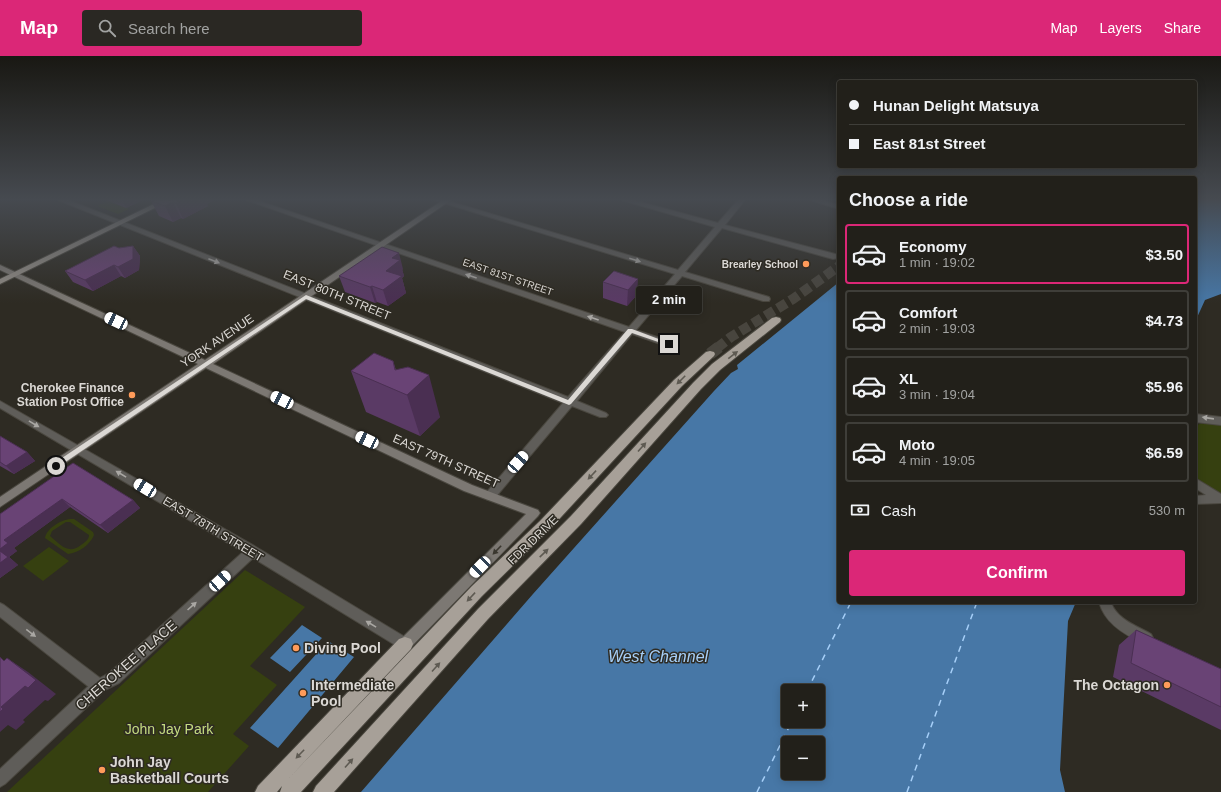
<!DOCTYPE html>
<meta charset="utf-8">
<style>
:root{--surface:#22201a;--page:#2a2823;--text:#f1f3f6;--muted:#a2a3a2;--line:#3f3e39;--accent:#db2777}
body{margin:0;font-family:Arial,sans-serif;background:var(--page);color:var(--text);height:100vh;display:flex;flex-direction:column;font-size:15px;white-space:nowrap}
*{box-sizing:border-box;margin:0}
p{font-size:13px;color:var(--muted)}
.icon{flex:none;width:22px;height:22px;fill:none;stroke:currentColor;stroke-width:2;stroke-linecap:round;stroke-linejoin:round}
.map{position:relative;flex:1;overflow:hidden}
.side{position:absolute;left:837px;top:120px;width:360px;height:428px;display:flex;flex-direction:column;background:var(--surface);border-radius:4px;box-shadow:0 2px 10px #0003,0 0 0 1px var(--line)}
.side>*{flex:none}
.banner{position:absolute;left:837px;top:24px;width:360px;height:88px;border-radius:4px;box-shadow:0 2px 10px #0003,0 0 0 1px var(--line);display:grid;align-content:center;height:88px;padding:0 12px;background:var(--surface)}
.buttons{position:absolute;left:781px;top:628px;display:grid;gap:8px}
.buttons a{display:grid;place-items:center;width:44px;height:44px;border-radius:4px;background:var(--surface);box-shadow:0 2px 10px #0003,0 0 0 1px var(--line);font-size:20px}
.end{position:absolute;width:18px;height:18px;margin:-9px;border:5px solid #dbd8d4;background:#111;box-shadow:0 0 0 2px #111}
.from{border-radius:50%}
.bubble{position:absolute;height:28px;border-radius:4px;background:var(--surface);box-shadow:0 2px 10px #0003,0 0 0 1px var(--line);font-size:13px;font-weight:700;line-height:28px;text-align:center}
.car{position:absolute;width:12px;height:24px;margin:-12px -6px;border-radius:5px;box-shadow:0 0 3px 1px #0007;background:linear-gradient(#fff 24%,#345 0 40%,#fff 0 76%,#345 0 86%,#fff 0)}
.banner b{display:flex;align-items:center;gap:14px;height:38px;font-size:15px}
.banner b+b{border-top:1px solid var(--line)}
.banner i{width:10px;height:10px;background:var(--text)}
ul{padding:0;list-style:none}
li{display:flex;align-items:center;gap:12px;height:60px;margin:0 8px 6px;padding:0 4px;border:2px solid var(--line);border-radius:4px}
li div{flex:1}
li b{display:block;font-size:15px}
li em{font-style:normal;font-weight:700}
li.active{border-color:var(--accent)}
li>.icon{width:36px;height:36px;stroke-width:1.5}
h2{padding:0 12px;font-size:18px;line-height:48px}
.pay{display:flex;align-items:center;gap:10px;height:44px;padding:0 12px;font-size:15px}
.pay p{margin-inline-start:auto}
.action{display:flex;gap:8px;margin-top:auto;padding:8px 12px}
.action a{flex:1;height:46px;border-radius:4px;background:var(--accent);color:#fff;font-size:16px;font-weight:700;line-height:46px;text-align:center}
header{display:flex;align-items:center;gap:24px;box-sizing:border-box;height:56px;padding:0 20px;background:var(--accent);color:#fff}
header strong{font-size:19px}
nav{display:flex;gap:22px;margin-inline-start:auto;font-size:14px}
.search{width:280px;height:36px;background:var(--page);display:flex;align-items:center;gap:10px;box-sizing:border-box;padding:0 14px;border-radius:4px;color:var(--muted);font-size:15px}
.map>svg:first-child{display:block}
</style>
<header>
<strong>Map</strong>
<div class="search"><svg class="icon" aria-label="search" viewBox="0 0 24 24"><circle cx="10" cy="10" r="6"/><path d="M15 15l6 6"/></svg>Search here</div>
<nav><a>Map</a><a>Layers</a><a>Share</a></nav>
</header>
<div class="map">
<svg width="1221" height="736" viewBox="0 0 1221 736">
<rect width="100%" height="100%" fill="#2e2b23"/>
<path fill="#364010" fill-rule="evenodd" d="M107,145l22,8 -11,5 -21,-8z
M1206,366l15,3v68l-14,-6 -12,-11v-47l4,-5z
M70,463h4l19,13 1,3c-4,10 -16,18 -26,19l-23,-16c2,-10 16,-18 25,-19zM66,466h4l19,13c0,5 -4,7 -8,10 -13,10 -20,0 -31,-9l2,-5z
M49,491l20,14 -26,20 -20,-15z
M245,514l60,37 -55,59 27,19 -44,49 16,12 -41,46h-201z"/>
<path fill="#4777a6" fill-rule="evenodd" d="M1195,144h26v94l-16,6 -10,22z
M839,226v320h237l-8,19 -8,149 5,22h-704l172,-198 181,-203 17,-18 7,-4 -1,-4zM788,635h30v30h-30zM788,687h30v30h-30z
M302,569l20,13 -32,34 -20,-14z
M328,585l26,16 -76,91 -28,-20z"/>
<g fill="none" stroke-linecap="round" stroke-linejoin="round">
<path stroke="#a6cff8" stroke-width="1.5" stroke-dasharray="6 5.5" stroke-linecap="butt" d="M807,635l44,-89
M757,736l35,-71
M907,736l70,-190"/>
<path stroke="#48453e" stroke-width="10" stroke-dasharray="10 4.5" stroke-linecap="butt" d="M717,292l14,-11 62,-38 46,-33"/>
<path stroke="#48453e" stroke-width="12" stroke-dasharray="12 6" stroke-linecap="butt" d="M710,298l9,-7"/>
<g stroke="#4a473f" stroke-width="2">
<path id="pedestrian" d="M99,623l5,2 2,5 -2,5 -99,93 -5,3v-18l94,-88z"/>
</g>
<g stroke="#4a473f" stroke-width="2">
<path id="minor" d="M58,144h10l500,197 57,-65 -379,-132h10l373,127 46,-53 -241,-74h11l233,70 37,-43 -94,-27h12l85,23 20,-23h7l-20,25 114,30v3l-6,1 -111,-31 -37,44 84,25 1,2 -1,2h-6l-81,-25 -46,54 36,12 1,2 -1,2h-6l-34,-12 -55,67 29,12 2,2 -2,2h-6l-28,-11 -78,93 -4,1 -4,-1 -2,-3 2,-3 77,-90z
M810,144h12l17,5v4z
M0,345l256,146 154,93 2,4 -2,4 -5,2 -5,-2 -147,-90 -134,125 -20,10 -5,-2 -94,-74v-14l4,2 96,73 9,-5 134,-121 -243,-144z
M1195,358l26,3v8l-26,-3z
M1195,422l26,16v9l-26,1v-8l11,-1 -11,-7z
M1099,546h12c5,17 26,24 40,32l2,4 -2,4 -5,2c-20,-8 -41,-20 -47,-42z"/>
</g>
<g stroke="#4a473f" stroke-width="2">
<path id="secondary" d="M443,144h8l-238,164 259,121 66,25 2,3 -2,3 -128,132 -5,2 -5,-2 -2,-4 2,-4 126,-126 -62,-23 -258,-123 -206,139v-10l198,-133 -198,-94v-5l205,95z"/>
</g>
<g stroke="#4a473f" stroke-width="2">
<path id="primary" d="M162,144h9l-171,84v-5z"/>
</g>
<g stroke="#4a473f" stroke-width="2">
<path id="motorway" d="M776,261l4,1 1,2 -1,2 -60,48 -19,19 -120,135 -93,95 -154,173h-21l3,-6 162,-177 93,-93 122,-133 19,-19 60,-46z
M710,295l4,1 1,2 -1,2 -32,30 -132,143 -68,67 -181,196h-21l2,-6 -5,6h-22l3,-6 141,-147 6,-2 6,2 2,5 -2,5 -122,129 183,-192 68,-65 134,-141 32,-28z"/>
</g>
<use href="#pedestrian" fill="#5f5d59" fill-rule="evenodd"/>
<use href="#minor" fill="#5f5d59" fill-rule="evenodd"/>
<use href="#secondary" fill="#7c7873" fill-rule="evenodd"/>
<use href="#primary" fill="#928d86" fill-rule="evenodd"/>
<use href="#motorway" fill="#a7a098" fill-rule="evenodd"/>
</g>
<path fill="#5a3a65" d="M106,144h37l-17,8z
M214,144l-7,4 1,2 -25,13 -2,-1 -8,4 -14,-6 -8,-15z
M133,190l7,10 -1,14 -14,8 -4,-2 -28,15 -20,-9 -8,-11 54,-23z
M402,213l2,7 -2,2 4,15 -18,13 -11,-4 -2,1 -30,-11 -6,-16 64,-7z
M614,215l23,24 -10,11 -24,-8v-16z
M393,305l3,9 44,47 -20,19 -54,-24 -15,-41z
M0,380l27,16 8,9 -21,13 -14,-8z
M73,407l60,37 7,8 -32,25 -38,-26 -56,41 3,3 -8,6 9,8 -18,13v-64z
M1136,574l85,39v61l-108,-53 6,-32z"/>
<path fill="#4a2f52" d="M122,144h21l-17,8z
M182,144h32l-7,4 1,2 -25,13 -7,-16z
M173,146l8,16 -8,4 -8,-16z
M133,190l7,10 -1,14 -14,8 -7,-11z
M399,197l4,16h-1l2,7 -2,2 4,15 -18,13 -5,-16 3,-19 6,-13z
M114,209l7,11 -28,15 -8,-11z
M638,223l-1,16 -10,11 1,-16z
M372,230l5,16 -2,1 -5,-16z
M429,319l11,42 -20,19 -13,-41z
M27,396l8,9 -21,13 -8,-8z
M62,443l8,8 -56,41 3,3 -8,6 9,8 -18,13v-29l4,-9z
M133,444l7,8 -32,25 -8,-8z
M7,602l21,14 28,22 -8,7 -3,-1 -22,20 2,2 -9,8 -8,-5 -8,7v-20z"/>
<path fill="#694375" stroke="#4a2f52" d="M152,144h30l-6,3 -3,-1 -8,4 -14,-5z
M114,190l5,2 14,-2v13l-15,8 -4,-2 -29,15 -20,-9z
M382,191l17,6 -7,5 8,2 -14,11 16,5 -19,14 -11,-4 -2,1 -31,-11z
M614,215l24,8 -10,11 -25,-8z
M374,297l19,8 2,9 13,-3 21,8 -22,20 -56,-24z
M0,380l27,16 -21,14 -6,-4z
M73,407l60,37 -33,25 -38,-26 -58,41 4,3 -8,6v-35z
M0,495l8,6 -8,6z
M1136,574l85,39v38l-90,-44z
M0,601l4,4 3,-3 29,22 -8,8 -3,-2 -24,21 2,2 -3,3z"/>
<defs><path id="oneway-solid" d="M-6-.8H1V-3.2L6.5 0L1 3.2V.8H-6Z"/></defs>
<g fill="#a9a7a3">
<use href="#oneway-solid" transform="translate(635 204) rotate(17)"/>
<use href="#oneway-solid" transform="translate(214 205) rotate(21)"/>
<use href="#oneway-solid" transform="translate(471 220) rotate(-161)"/>
<use href="#oneway-solid" transform="translate(593 262) rotate(-161)"/>
<use href="#oneway-solid" transform="translate(1208 362) rotate(-172)"/>
<use href="#oneway-solid" transform="translate(34 368) rotate(31)"/>
<use href="#oneway-solid" transform="translate(121 418) rotate(-149)"/>
<use href="#oneway-solid" transform="translate(192 550) rotate(-42)"/>
<use href="#oneway-solid" transform="translate(371 568) rotate(-149)"/>
<use href="#oneway-solid" transform="translate(31 577) rotate(38)"/>
</g>
<g fill="#5e5a52">
<use href="#oneway-solid" transform="translate(733 299) rotate(-38)"/>
<use href="#oneway-solid" transform="translate(681 324) rotate(135)"/>
<use href="#oneway-solid" transform="translate(642 391) rotate(-48)"/>
<use href="#oneway-solid" transform="translate(592 419) rotate(133)"/>
<use href="#oneway-solid" transform="translate(544 497) rotate(-44)"/>
<use href="#oneway-solid" transform="translate(471 541) rotate(133)"/>
<use href="#oneway-solid" transform="translate(436 611) rotate(-48)"/>
<use href="#oneway-solid" transform="translate(300 698) rotate(134)"/>
<use href="#oneway-solid" transform="translate(349 707) rotate(-48)"/>
</g>
<use fill="#3a372f" href="#oneway-solid" transform="translate(497 494) rotate(134)"/>
<linearGradient id="sky" x2="0" y2="1"><stop stop-color="#191813"/><stop offset="0.58" stop-color="#464a50"/><stop offset="1" stop-color="#464a50" stop-opacity="0"/></linearGradient>
<rect width="1221" height="247" fill="url(#sky)"/>
<path fill="#dbd8d4" d="M306,239l262,105 60,-71h4l40,15 -5,1 -35,-12 -61,71 -2,1 -263,-106 -248,168h-5v-3z"/>
<g fill="#ff9b5a" stroke="#2e2b23" stroke-width="1.5">
<circle cx="806" cy="208" r="4"/>
<circle cx="132" cy="339" r="4"/>
<circle cx="296" cy="592" r="4"/>
<circle cx="1167" cy="629" r="4"/>
<circle cx="303" cy="637" r="4"/>
<circle cx="102" cy="714" r="4"/>
</g>
<g text-anchor="middle" dominant-baseline="central" stroke-width="3" stroke-linejoin="round" paint-order="stroke">
<g font-size="10" font-weight="bold" fill="#dbd8d4" stroke="#2e2b23" text-anchor="end">
<text x="798" y="208">Brearley School</text>
</g>
<g font-size="10" fill="#dbd8d4" stroke="#2e2b23">
<text transform="translate(508 221) rotate(19)">EAST 81ST STREET</text>
</g>
<g font-size="12" fill="#dbd8d4" stroke="#2e2b23">
<text transform="translate(337 239) rotate(22)">EAST 80TH STREET</text>
<text transform="translate(217 285) rotate(-34)">YORK AVENUE</text>
<text transform="translate(446 405) rotate(24)">EAST 79TH STREET</text>
<text transform="translate(213 473) rotate(31)">EAST 78TH STREET</text>
<text transform="translate(533 484) rotate(-44)">FDR DRIVE</text>
</g>
<g font-size="12" font-weight="bold" fill="#dbd8d4" stroke="#2e2b23" text-anchor="end">
<text x="124" y="332">Cherokee Finance<tspan x="124" dy="14">Station Post Office</tspan></text>
</g>
<g font-size="14" font-weight="bold" fill="#dbd8d4" stroke="#2e2b23" text-anchor="start">
<text x="304" y="592">Diving Pool</text>
<text x="311" y="629">Intermediate<tspan x="311" dy="16">Pool</tspan></text>
<text x="1159" y="629" text-anchor="end">The Octagon</text>
<text x="110" y="706">John Jay<tspan x="110" dy="16">Basketball Courts</tspan></text>
</g>
<g font-size="14" fill="#dbd8d4" stroke="#2e2b23">
<text transform="translate(126 609) rotate(-41)">CHEROKEE PLACE</text>
</g>
<g font-size="14" fill="#c5dc80" stroke="#2e2b23">
<text x="169" y="673">John Jay Park</text>
</g>
<g font-size="16" font-style="italic" fill="#a6cff8" stroke="#2e2b23">
<text x="658" y="600">West Channel</text>
</g>
</g>
</svg>
<div class="buttons">
<a>+</a>
<a>−</a>
</div>
<i class="end from" style="left:56px;top:410px"></i>
<i class="end" style="left:669px;top:288px"></i>
<div class="bubble" style="left:636px;top:230px;width:66px">2 min</div>
<i class="car" style="left:116px;top:265px;rotate:295deg"></i>
<i class="car" style="left:282px;top:344px;rotate:296deg"></i>
<i class="car" style="left:367px;top:384px;rotate:295deg"></i>
<i class="car" style="left:518px;top:406px;rotate:41deg"></i>
<i class="car" style="left:145px;top:432px;rotate:301deg"></i>
<i class="car" style="left:480px;top:511px;rotate:224deg"></i>
<i class="car" style="left:220px;top:525px;rotate:48deg"></i>
<div class="banner">
<b><i class="from"></i>Hunan Delight Matsuya</b>
<b><i></i>East 81st Street</b>
</div>
<section class="side">
<h2>Choose a ride</h2>
<ul>
<li class="active"><svg class="icon" aria-label="car" viewBox="0 0 24 24"><path d="M5 17H2v-5l4-1 3-4h7l3 4 3 1v5h-3M9 17h6M6 11h13"/><circle cx="7" cy="17" r="2"/><circle cx="17" cy="17" r="2"/></svg><div><b>Economy</b><p>1 min · 19:02</p></div><em>$3.50</em></li>
<li><svg class="icon" aria-label="car" viewBox="0 0 24 24"><path d="M5 17H2v-5l4-1 3-4h7l3 4 3 1v5h-3M9 17h6M6 11h13"/><circle cx="7" cy="17" r="2"/><circle cx="17" cy="17" r="2"/></svg><div><b>Comfort</b><p>2 min · 19:03</p></div><em>$4.73</em></li>
<li><svg class="icon" aria-label="car" viewBox="0 0 24 24"><path d="M5 17H2v-5l4-1 3-4h7l3 4 3 1v5h-3M9 17h6M6 11h13"/><circle cx="7" cy="17" r="2"/><circle cx="17" cy="17" r="2"/></svg><div><b>XL</b><p>3 min · 19:04</p></div><em>$5.96</em></li>
<li><svg class="icon" aria-label="car" viewBox="0 0 24 24"><path d="M5 17H2v-5l4-1 3-4h7l3 4 3 1v5h-3M9 17h6M6 11h13"/><circle cx="7" cy="17" r="2"/><circle cx="17" cy="17" r="2"/></svg><div><b>Moto</b><p>4 min · 19:05</p></div><em>$6.59</em></li>
</ul>
<div class="pay"><svg class="icon" aria-label="cash" viewBox="0 0 24 24"><path d="M3 7h18v10H3z"/><circle cx="12" cy="12" r="2"/></svg>Cash<p>530 m</p></div>
<div class="action"><a>Confirm</a></div>
</section>
</div>
